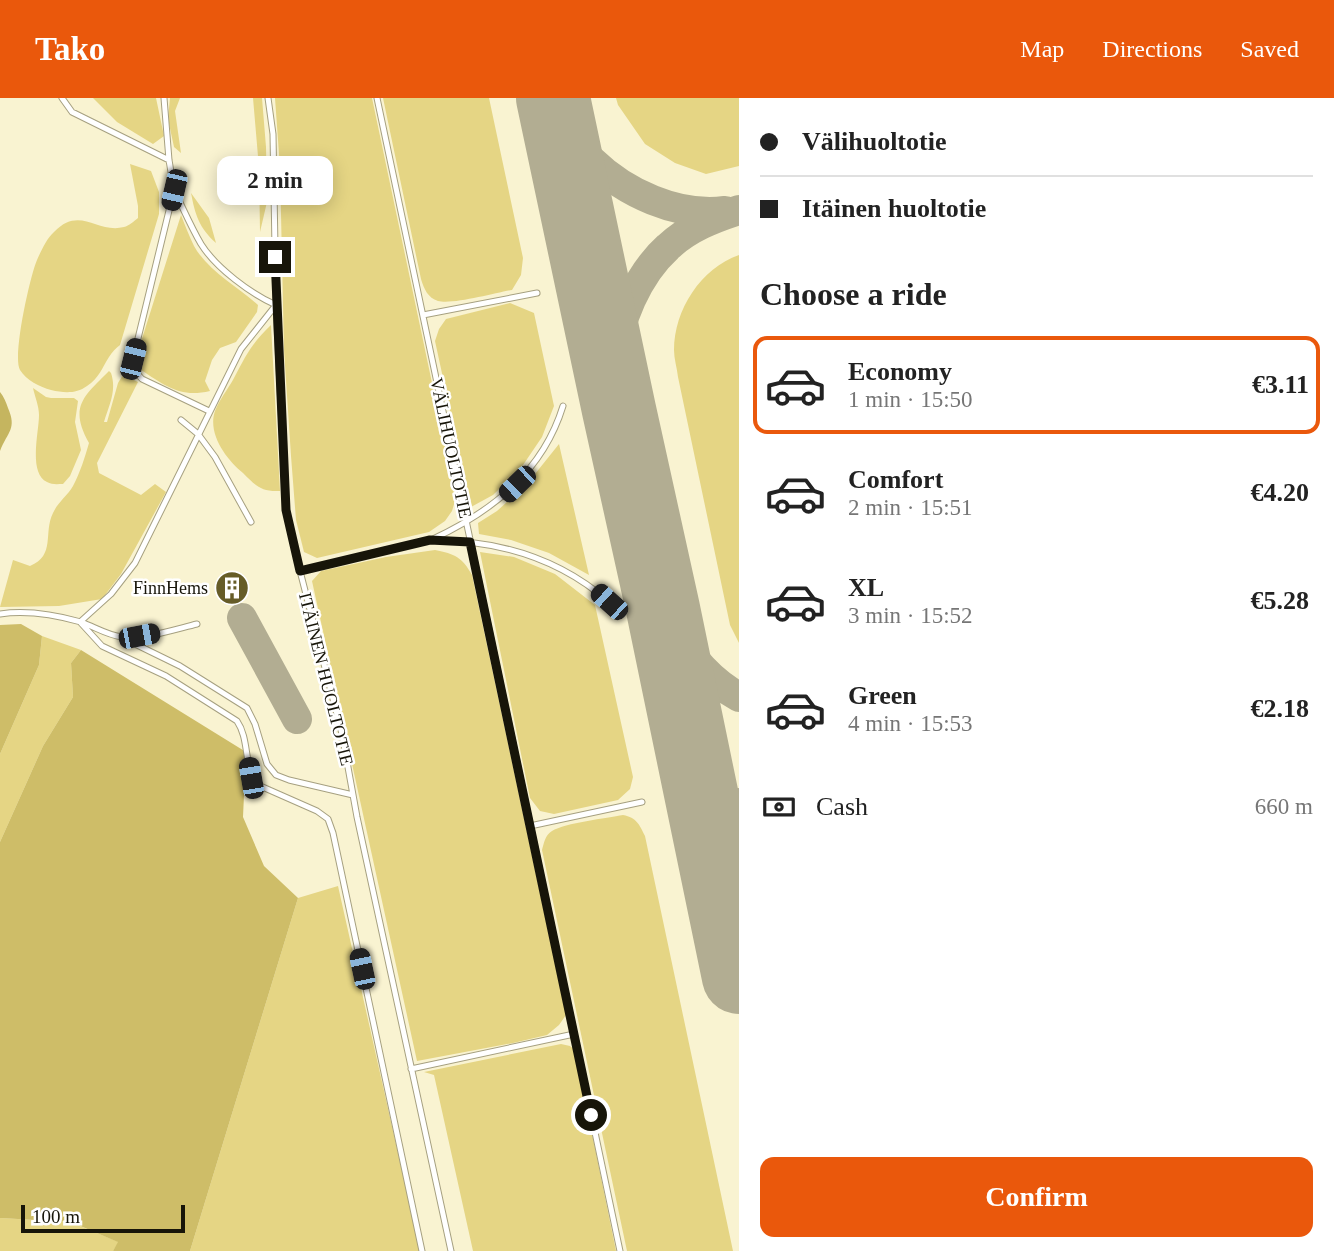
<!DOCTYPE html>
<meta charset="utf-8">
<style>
:root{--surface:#fff;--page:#f2f2f2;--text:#222;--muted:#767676;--line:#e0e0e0;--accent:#ea580c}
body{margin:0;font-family:Georgia,serif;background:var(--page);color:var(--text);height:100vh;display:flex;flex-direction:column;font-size:26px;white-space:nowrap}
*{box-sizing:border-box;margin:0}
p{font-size:23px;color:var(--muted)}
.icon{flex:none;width:38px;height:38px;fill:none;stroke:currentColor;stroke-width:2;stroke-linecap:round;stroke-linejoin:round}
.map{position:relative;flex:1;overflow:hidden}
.panel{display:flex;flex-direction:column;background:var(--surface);width:595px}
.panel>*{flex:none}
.guide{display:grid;align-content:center;height:154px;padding:0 21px;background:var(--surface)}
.scale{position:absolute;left:21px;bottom:18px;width:164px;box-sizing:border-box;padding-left:7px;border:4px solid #171509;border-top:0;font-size:19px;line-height:24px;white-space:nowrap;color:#171509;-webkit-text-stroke:5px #fff;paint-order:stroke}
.end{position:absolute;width:32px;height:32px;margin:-16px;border:9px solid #171509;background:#fff;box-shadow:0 0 0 4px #fff}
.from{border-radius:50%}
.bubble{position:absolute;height:49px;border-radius:14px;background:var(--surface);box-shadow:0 4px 18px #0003;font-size:23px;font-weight:600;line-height:49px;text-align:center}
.car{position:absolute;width:21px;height:42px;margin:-21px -10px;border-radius:9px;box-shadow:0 0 5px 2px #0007;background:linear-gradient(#222 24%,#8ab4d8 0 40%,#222 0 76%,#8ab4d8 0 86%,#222 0)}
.guide b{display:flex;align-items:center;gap:24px;height:66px;font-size:26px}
.guide b+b{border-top:2px solid var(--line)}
.guide i{width:18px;height:18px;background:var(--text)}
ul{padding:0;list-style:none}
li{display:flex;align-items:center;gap:21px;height:98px;margin:0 14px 10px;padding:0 7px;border:4px solid transparent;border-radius:14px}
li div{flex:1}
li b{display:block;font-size:26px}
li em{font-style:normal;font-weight:600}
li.on{border-color:var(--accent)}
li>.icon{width:63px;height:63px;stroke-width:1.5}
h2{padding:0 21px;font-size:32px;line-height:84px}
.pay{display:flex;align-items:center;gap:18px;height:77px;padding:0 21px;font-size:26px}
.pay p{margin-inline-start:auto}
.primary-button{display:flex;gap:14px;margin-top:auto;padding:14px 21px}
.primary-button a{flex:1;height:80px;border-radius:14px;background:var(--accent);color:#fff;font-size:28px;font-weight:600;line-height:80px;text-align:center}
header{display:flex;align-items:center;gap:42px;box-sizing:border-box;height:98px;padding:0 35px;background:var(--accent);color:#fff}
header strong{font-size:33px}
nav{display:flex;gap:38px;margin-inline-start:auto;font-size:24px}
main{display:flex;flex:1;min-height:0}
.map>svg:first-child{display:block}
</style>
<header>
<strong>Tako</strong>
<nav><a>Map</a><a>Directions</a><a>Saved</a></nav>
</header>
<main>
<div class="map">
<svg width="739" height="1153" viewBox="0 0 739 1153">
<rect width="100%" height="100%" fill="#f9f3d1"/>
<path fill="#e5d584" d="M93,0h63l8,38 -11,8 -36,-22z
M170,0h10l-5,13 6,42 -7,-6 -6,-28z
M253,0h9l4,49 1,55 -7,30 -1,-64z
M275,0h97l83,394v9l-3,10 -7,10 -16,11 -112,26 -13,-6 -8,-32 -5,-64 -7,-106 -4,-182z
M383,0h106l34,160 -2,17 -9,15c-17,3 -60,15 -74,11 -10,-3 -14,-12 -17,-22z
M616,0h123v68l-33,8 -31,-11 -30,-19 -27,-39z
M130,66l21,7 8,21v22l-39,131c-4,3 -8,7 -11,12 -7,11 -10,21 -22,29 -11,8 -23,7 -36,4 -11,-3 -25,-10 -31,-20 -8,-13 10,-94 17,-110 4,-9 10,-22 17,-28 26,-27 43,2 70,-5 5,-1 10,-6 14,-9v-12z
M191,95l18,25 7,25c-17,-15 -21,-29 -25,-50z
M181,117c4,10 8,21 13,31 14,25 43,40 64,59l-1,7 -21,30 -16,6 -8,12 -7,21 5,10c-30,7 -44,-5 -69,-21l-2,-10 1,-15z
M739,157v388l-9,-18 -52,-248c-1,-9 -4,-18 -4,-27 0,-40 27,-82 65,-95z
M510,205l24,10 20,93 -12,31 -21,31 -28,27 -22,12 -36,-166 4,-12 7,-10z
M271,227l9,166c-19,1 -24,-5 -37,-18 -16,-13 -36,-39 -28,-62 4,-11 13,-22 19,-33 12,-23 18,-35 37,-53z
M109,273l2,2c6,18 -2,32 -7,49h3l11,-39 5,-8 15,7 -41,81 2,10 42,22 14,-11 11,8 -45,82 -19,25 -43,7 -59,1 13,-47 17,6c26,-11 13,-33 23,-53 5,-11 15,-18 20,-27 7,-13 12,-29 16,-43 -20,-36 -6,-46 20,-72z
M33,290l13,9 5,1h23l4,3 -3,21 6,28 -11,26 -7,8c-5,0 -11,1 -16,-2 -19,-9 -8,-50 -8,-67 0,-9 -4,-18 -6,-27z
M559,346l30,131 -40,-22 -38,-13 -32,-6 -1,-11 19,-12 30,-27z
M435,452c20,4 27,7 37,25l94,440 -7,10 -12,10 -34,8 -96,18 -105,-480 9,-10 65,-14z
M480,454l34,5 41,17 40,31 38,172 -3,12 -12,11 -64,14 -14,-3 -10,-13z
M42,538l39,14 -10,13 2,34 -30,49 -43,96v-88l39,-89z
M623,717c14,3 16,9 22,21l88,415h-106l-85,-401c2,-7 3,-15 10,-19 13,-8 55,-13 71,-16z
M338,788l82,365h-230l108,-353z
M561,946l9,2 5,4 41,201h-143l-39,-176 -10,-3z
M0,1120l70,4 49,20 -6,9h-113z"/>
<path fill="#cebd68" d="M21,526l21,12 -3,29 -39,89v-129z
M81,552l165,102 -3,65 21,49 34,32 -108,353h-77l5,-9 -47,-20 -71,-4v-376l43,-96 30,-49 -2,-34z"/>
<path fill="#c5b55f" d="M0,294c4,5 6,10 8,16 9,21 0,23 -8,43z"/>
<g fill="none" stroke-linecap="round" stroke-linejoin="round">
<path stroke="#b2ad92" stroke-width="30" d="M556,0c7,21 19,46 35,62 34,33 86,57 134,51
M619,312c-2,-16 -5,-33 -4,-48 2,-40 23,-88 53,-115 20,-19 46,-29 71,-37
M663,511c18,36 40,68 76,88
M242,520l55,101
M724,810c-1,-39 -1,-69 15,-105"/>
<path stroke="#b2ad92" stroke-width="74" d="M553,0l66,312 44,199 76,368"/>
<g stroke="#a6a080" stroke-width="7">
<path id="lane" d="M62,0l10,14 97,48
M164,0l5,62 5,30 -41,169v10l9,10 67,32
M268,0l5,36 3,171 10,205 14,61 42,163 15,83 94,434
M377,0l243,1153
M174,92c9,18 17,37 27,54 15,24 50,50 75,61l-35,44 -106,214 -24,31 -31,28 22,24 64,30 71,45c13,19 6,46 21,64l59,26 11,8 5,14 89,418
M423,217l114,-22
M181,322l17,14 17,23 36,65
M433,441c60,-28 110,-68 130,-133
M300,473l130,-31c66,0 129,18 179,62
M0,516c26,-4 56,1 81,8 14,5 26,13 41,15 20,3 54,-8 75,-13
M129,539l4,6 47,23 67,42 8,16 12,40 9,11 13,5 64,15
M530,728l112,-24
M411,971l163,-35"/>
</g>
<use href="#lane" stroke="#fff" stroke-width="5"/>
</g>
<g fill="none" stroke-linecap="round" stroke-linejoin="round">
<path stroke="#171509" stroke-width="9" d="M275,159l11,253 14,61 130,-31 40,2 121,573"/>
</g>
<defs>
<g id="building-disc" transform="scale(1.75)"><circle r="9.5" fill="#665c28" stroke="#fff"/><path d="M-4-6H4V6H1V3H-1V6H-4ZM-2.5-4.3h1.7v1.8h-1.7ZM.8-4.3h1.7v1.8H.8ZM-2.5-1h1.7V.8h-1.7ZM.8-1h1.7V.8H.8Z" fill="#fff"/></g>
</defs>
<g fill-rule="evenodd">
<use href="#building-disc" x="232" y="490"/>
</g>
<g text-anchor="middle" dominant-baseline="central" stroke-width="5" stroke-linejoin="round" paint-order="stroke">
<g font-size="18" fill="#171509" stroke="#fff">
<text transform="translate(451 350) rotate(78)">VÄLIHUOLTOTIE</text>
<text transform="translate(326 581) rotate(76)">ITÄINEN HUOLTOTIE</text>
</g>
<g font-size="18" fill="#171509" stroke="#fff" text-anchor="end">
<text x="208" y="490">FinnHems</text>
</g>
</g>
</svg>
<div class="scale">100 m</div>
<i class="end from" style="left:591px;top:1017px"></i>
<i class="end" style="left:275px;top:159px"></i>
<div class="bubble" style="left:217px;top:58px;width:116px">2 min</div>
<i class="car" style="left:174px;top:92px;rotate:193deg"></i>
<i class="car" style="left:133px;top:261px;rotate:14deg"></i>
<i class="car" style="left:517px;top:386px;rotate:226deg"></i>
<i class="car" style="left:609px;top:504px;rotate:312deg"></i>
<i class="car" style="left:139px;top:538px;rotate:79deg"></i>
<i class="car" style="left:251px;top:680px;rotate:350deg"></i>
<i class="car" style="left:362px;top:871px;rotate:348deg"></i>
</div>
<section class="panel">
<div class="guide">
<b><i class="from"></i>Välihuoltotie</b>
<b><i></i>Itäinen huoltotie</b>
</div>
<h2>Choose a ride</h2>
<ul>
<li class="on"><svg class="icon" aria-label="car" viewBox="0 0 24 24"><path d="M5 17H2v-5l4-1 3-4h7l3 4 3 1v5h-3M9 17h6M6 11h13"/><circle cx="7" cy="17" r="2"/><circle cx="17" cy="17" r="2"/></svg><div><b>Economy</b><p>1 min · 15:50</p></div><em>€3.11</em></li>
<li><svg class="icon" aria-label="car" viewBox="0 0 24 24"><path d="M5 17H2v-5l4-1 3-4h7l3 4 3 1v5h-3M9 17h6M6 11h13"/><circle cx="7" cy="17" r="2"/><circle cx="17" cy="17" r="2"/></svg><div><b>Comfort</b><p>2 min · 15:51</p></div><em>€4.20</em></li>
<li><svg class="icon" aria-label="car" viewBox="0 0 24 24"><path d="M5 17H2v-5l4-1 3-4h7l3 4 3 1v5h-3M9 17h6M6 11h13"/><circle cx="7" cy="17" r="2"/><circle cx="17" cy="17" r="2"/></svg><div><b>XL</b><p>3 min · 15:52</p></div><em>€5.28</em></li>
<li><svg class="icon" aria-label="car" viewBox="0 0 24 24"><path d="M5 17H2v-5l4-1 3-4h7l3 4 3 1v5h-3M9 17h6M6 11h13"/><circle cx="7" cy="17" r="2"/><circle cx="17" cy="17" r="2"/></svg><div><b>Green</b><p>4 min · 15:53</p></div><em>€2.18</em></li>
</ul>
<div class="pay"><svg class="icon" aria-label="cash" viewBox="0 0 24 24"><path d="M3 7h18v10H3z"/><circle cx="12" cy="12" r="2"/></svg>Cash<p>660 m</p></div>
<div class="primary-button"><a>Confirm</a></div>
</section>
</main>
